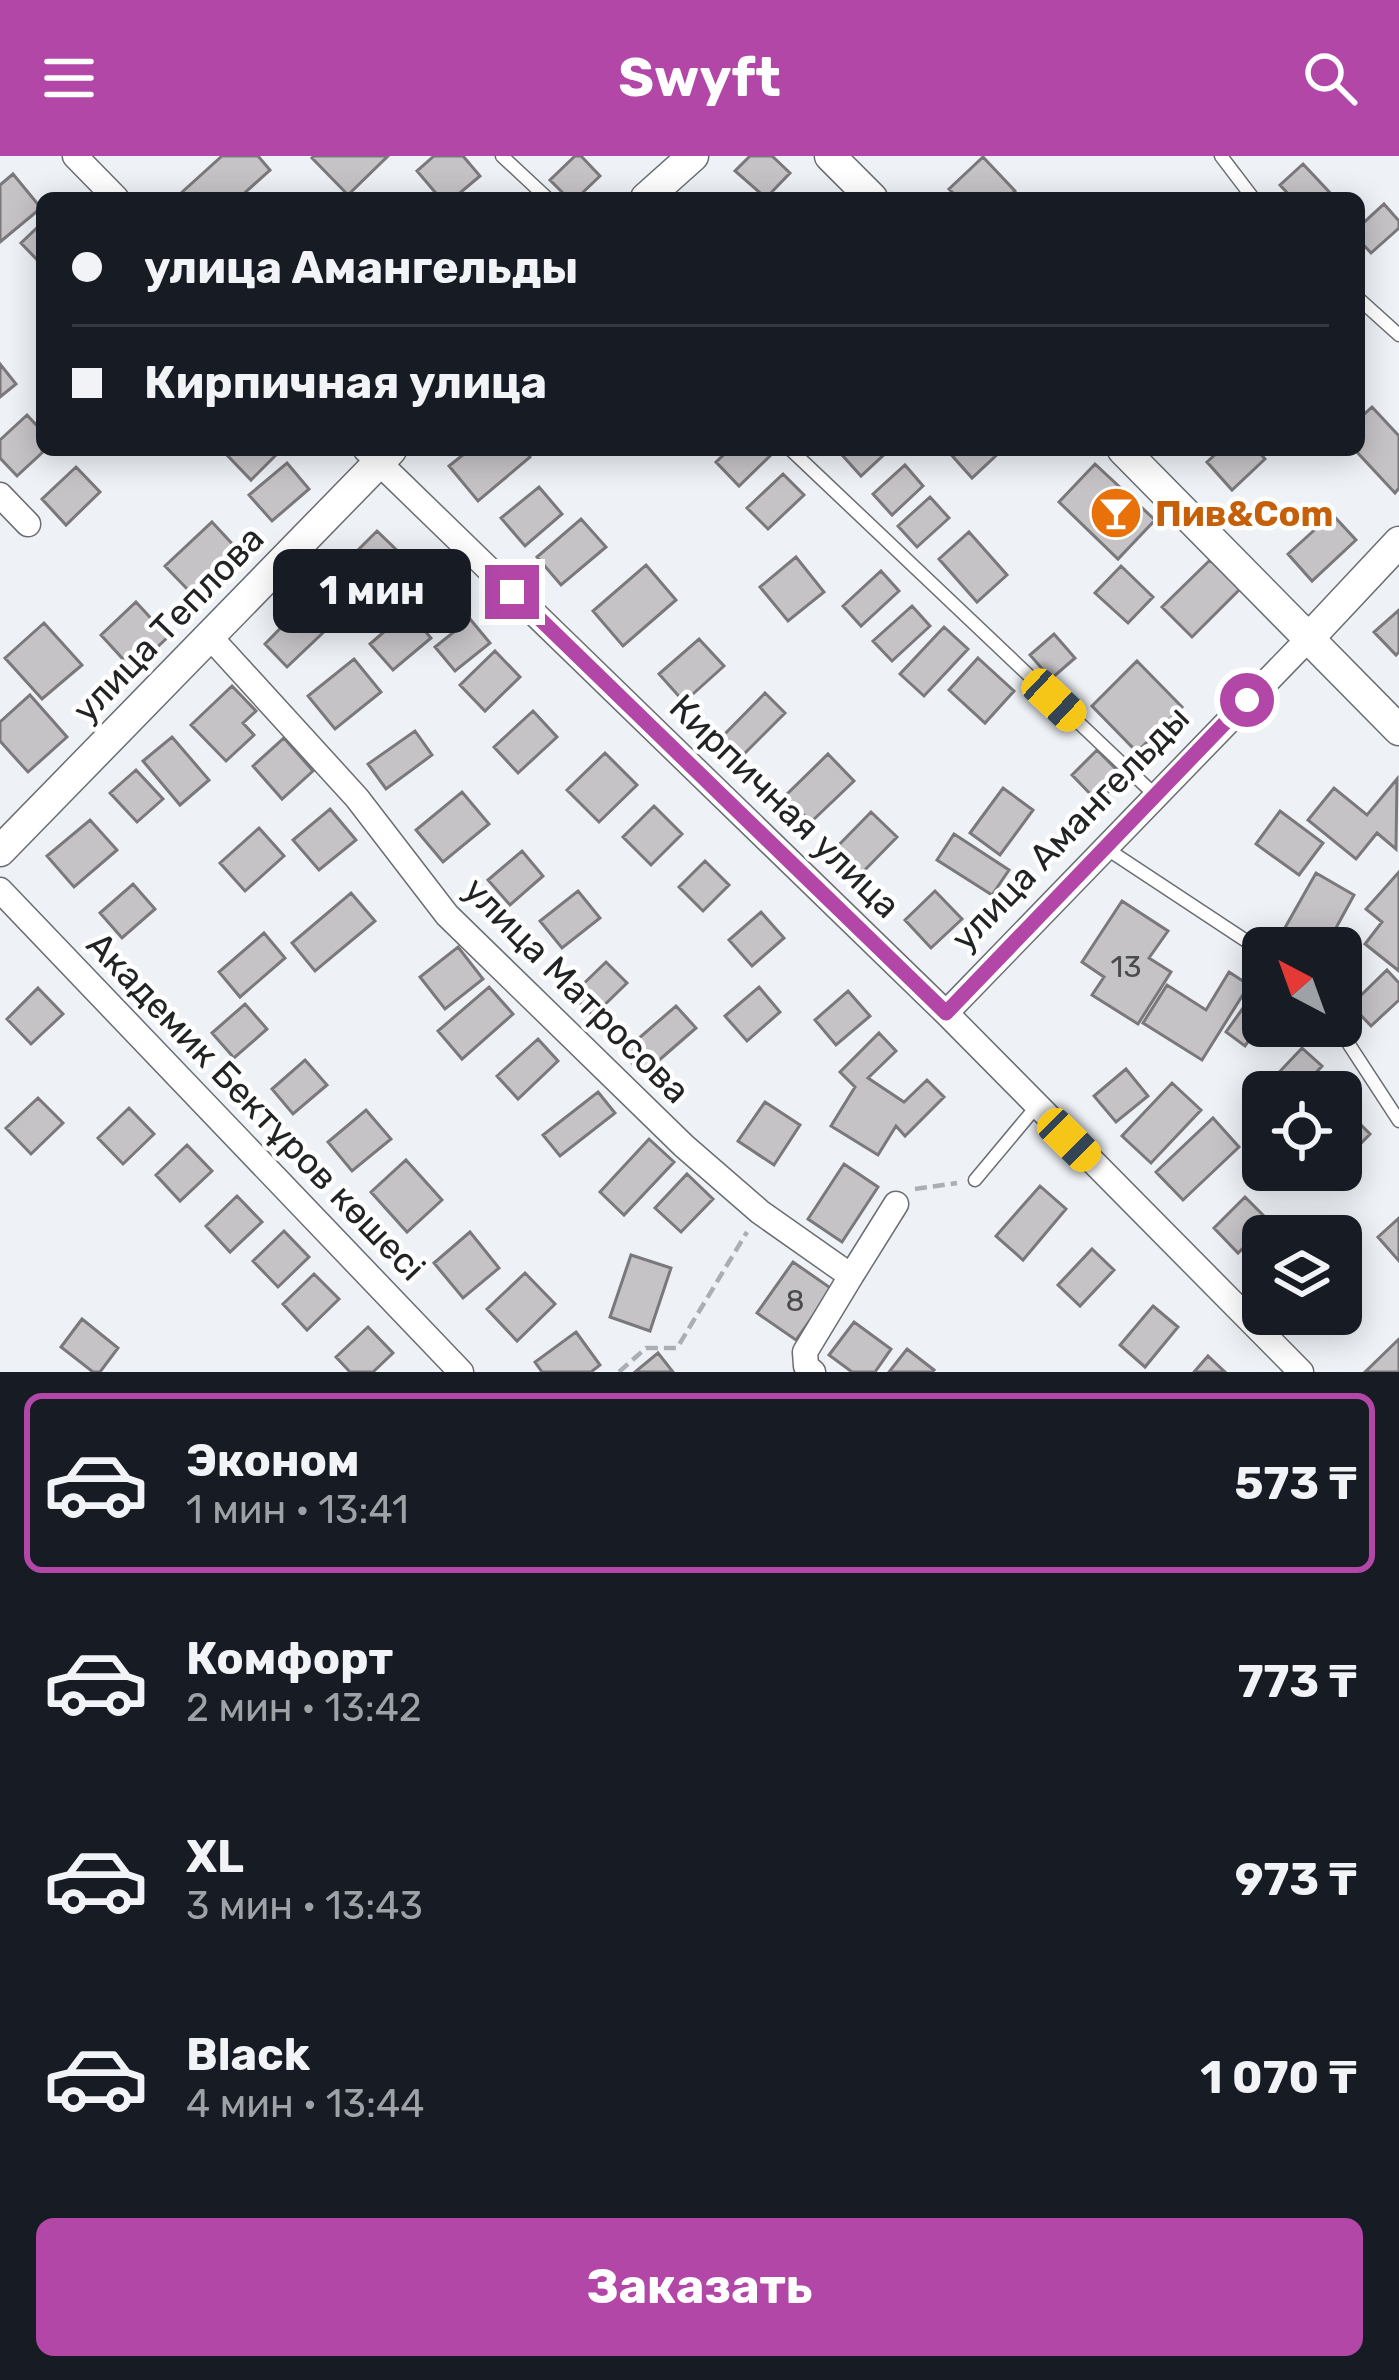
<!DOCTYPE html>
<html lang="ru">
<meta charset="utf-8">
<style>
:root{--surface:#171b24;--page:#20242c;--text:#f1f3f6;--muted:#9ea1a6;--line:#363941;--accent:#b247a8}
body{margin:0;font-family:Rubik,sans-serif;background:var(--page);color:var(--text);height:100vh;display:flex;flex-direction:column;font-size:45px;white-space:nowrap}
*{box-sizing:border-box;margin:0}
p{font-size:39px;color:var(--muted)}
.icon{flex:none;width:66px;height:66px;fill:none;stroke:currentColor;stroke-width:2;stroke-linecap:round;stroke-linejoin:round}
.map{position:relative;height:1216px;overflow:hidden}
.details{display:flex;flex-direction:column;background:var(--surface);flex:1}
.details>*{flex:none}
.guide{position:absolute;left:36px;top:36px;width:1329px;height:264px;border-radius:18px;box-shadow:0 6px 30px #0003;display:grid;align-content:center;height:264px;padding:0 36px;background:var(--surface)}
.needle{width:78px;rotate:319deg}
.fabs{position:absolute;left:1242px;top:771px;display:grid;gap:24px}
.fabs a{display:grid;place-items:center;width:120px;height:120px;border-radius:18px;background:var(--surface);box-shadow:0 6px 30px #0003;font-size:60px}
.end{position:absolute;width:54px;height:54px;margin:-27px;border:15px solid #b247a8;background:#fff;box-shadow:0 0 0 6px #fff}
.from{border-radius:50%}
.bubble{position:absolute;height:84px;border-radius:18px;background:var(--surface);box-shadow:0 6px 30px #0003;font-size:39px;font-weight:700;line-height:84px;text-align:center}
.car{position:absolute;width:36px;height:72px;margin:-36px -18px;border-radius:15px;box-shadow:0 0 9px 3px #0007;background:linear-gradient(#f5c518 24%,#345 0 40%,#f5c518 0 76%,#345 0 86%,#f5c518 0)}
.guide b{display:flex;align-items:center;gap:42px;height:114px;font-size:45px}
.guide b+b{border-top:3px solid var(--line)}
.guide i{width:30px;height:30px;background:var(--text)}
ul{padding:21px 0 0;list-style:none}
li{display:flex;align-items:center;gap:36px;height:180px;margin:0 24px 18px;padding:0 12px;border:6px solid transparent;border-radius:18px}
li div{flex:1}
li b{display:block;font-size:45px}
li em{font-style:normal;font-weight:700}
li.selected{border-color:var(--accent)}
li>.icon{width:108px;height:108px;stroke-width:1.5}
.button{display:flex;gap:24px;margin-top:auto;padding:24px 36px}
.button a{flex:1;height:138px;border-radius:18px;background:var(--accent);color:#fff;font-size:48px;font-weight:700;line-height:138px;text-align:center}
header{display:flex;justify-content:space-between;align-items:center;height:156px;padding:0 36px;background:var(--accent);color:#fff;font-size:54px;font-weight:700}
.map>svg:first-child{display:block}
</style>
<header><svg class="icon" aria-label="menu" viewBox="0 0 24 24"><path d="M4 6h16M4 12h16M4 18h16"/></svg>Swyft<svg class="icon" aria-label="search" viewBox="0 0 24 24"><circle cx="10" cy="10" r="6"/><path d="M15 15l6 6"/></svg></header>
<div class="map">
<svg width="1399" height="1216" viewBox="0 0 1399 1216">
<rect width="100%" height="100%" fill="#eef2f7"/>
<path fill="#c6c3c7" stroke="#7b787c" stroke-width="3" d="M222,0h36l12,14 -31,28h-55l-4,-4z
M314,0h74l-40,39 -36,-37z
M434,0h29l17,20 -26,22h-14l-23,-27z
M575,0h6l19,20 -23,22h-9l-18,-18z
M750,0h22l18,17 -24,25 -31,-27z
M983,1l32,34 -7,7h-50l-9,-9z
M1303,8l31,33 -1,1h-41l-12,-13z
M13,18l28,34 -41,34v-57z
M1384,48l15,17v7l-28,25 -12,-13v-13z
M42,67v42l-21,-22z
M0,208l16,20 -16,13z
M1372,251l27,29v52l-4,5 -40,-43h4v-31z
M27,259l15,16v19h3l-28,26 -17,-18v-18z
M230,294h51l-30,30 -25,-26z
M469,294h56l5,7 -52,44 -29,-35z
M729,294h37l5,5 -32,31 -23,-24z
M848,294h41l-28,26 -19,-21z
M947,294h55l-30,28z
M1220,294h37l8,9 -33,31 -25,-28z
M287,307l22,26 -37,32 -23,-26z
M1095,308l60,56 -37,39 -59,-57z
M905,309l18,21 -31,29 -19,-21z
M76,311l24,25 -34,33 -24,-26z
M783,318l21,21 -36,34 -21,-21z
M539,331l23,27 -37,32 -24,-28z
M930,341l19,21 -32,29 -19,-21z
M1332,358l24,26 -44,41 -24,-27z
M581,363l25,28 -45,38 -24,-28z
M212,366l25,27 -46,44 -26,-27z
M377,375l29,28 -34,34 -28,-29z
M969,376l38,43 -30,27 -38,-43z
M796,401l28,35 -36,29 -28,-34z
M1210,404l30,29 -48,48 -30,-30z
M646,409l30,35 -53,46 -30,-35z
M1121,410l32,31 -25,26 -33,-30z
M881,415l18,20 -38,35 -18,-20z
M136,446l32,35 -35,33 -32,-35z
M305,447l24,24 -42,40 -22,-23z
M912,450l18,20 -38,35 -19,-20z
M1399,454v42l-3,3 -22,-23z
M408,455l23,27 -38,32 -23,-26z
M470,463l20,24 -35,28 -20,-24z
M44,467l38,42 -40,34 -37,-41z
M944,471l24,22 -44,47 -24,-22z
M1054,478l21,24 -24,21 -21,-24z
M699,483l25,27 -40,36 -25,-28z
M495,495l25,26 -35,34 -25,-26z
M978,502l36,33 -29,32 -36,-33z
M354,503l27,33 -46,37 -27,-33z
M1137,505l45,46 -45,45 -45,-46z
M232,530l24,25 -13,12 11,12 -28,26 -35,-36z
M765,537l20,20 -50,50 -20,-19z
M30,539l37,42 -39,35 -28,-31v-19z
M533,555l24,26 -39,36 -24,-26z
M415,575l17,24 -46,34 -18,-25z
M172,581l37,43 -29,25 -37,-44z
M284,582l29,33 -31,28 -29,-33z
M1097,594l27,27 -26,25 -26,-27z
M605,597l32,32 -38,37 -32,-32z
M828,598l26,27 -43,41 -26,-26z
M136,614l27,29 -26,23 -27,-29z
M1397,623l-1,70 -19,-16 -21,26 -48,-39 26,-32 33,27z
M1003,632l30,22 -33,45 -30,-22z
M462,636l27,32 -46,38 -27,-32z
M654,650l28,28 -31,31 -28,-28z
M330,653l26,31 -37,30 -26,-30z
M1280,655l43,32 -24,32 -43,-31z
M871,656l26,25 -39,40 -26,-25z
M90,664l27,30 -43,37 -27,-31z
M259,672l25,28 -39,35 -25,-28z
M954,678l55,36 -17,25 -55,-35z
M522,695l21,25 -33,29 -22,-25z
M705,705l24,24 -26,26 -24,-24z
M1399,716v99l-34,-27 17,-22 -16,-13z
M1316,717l38,22 -29,53h-16l-27,-15z
M133,728l22,25 -33,29 -22,-25z
M578,735l22,27 -38,30 -22,-27z
M935,735l27,28 -31,29 -26,-28z
M351,737l24,28 -60,50 -23,-28z
M1122,745l46,30 -19,27 22,14 -33,52 -46,-29 12,-18 -22,-15z
M761,756l23,26 -32,28 -23,-26z
M264,777l21,25 -45,39 -21,-25z
M458,791l25,32 -38,30 -25,-32z
M606,806l21,21 -34,33 -21,-21z
M1387,814l12,13v17l-28,26 -20,-21z
M1229,816l20,13 -47,75 -59,-37 24,-38 39,25z
M1263,824v41l-18,25 -19,-14z
M489,831l24,27 -51,45 -24,-28z
M759,831l21,25 -33,29 -22,-25z
M38,832l25,26 -32,30 -24,-25z
M848,835l22,25 -34,29 -21,-25z
M245,848l22,25 -33,29 -22,-25z
M676,850l20,22 -54,47 -19,-23z
M879,877l17,18 -28,27 36,24 23,-22 17,17 -39,39 -9,-10 -18,29 -47,-29 24,-39 -15,-15z
M538,883l20,22 -40,38 -21,-23z
M1302,892l20,18 -24,26h-20l-9,-9z
M305,904l22,25 -34,29 -21,-25z
M1126,913l22,27 -32,26 -22,-26z
M1172,927l29,27 -50,53 -29,-27z
M598,936l17,21 -55,43 -17,-21z
M38,942l25,25 -32,31 -25,-26z
M765,946l35,23 -26,40 -36,-24z
M129,952l25,26 -31,30 -25,-26z
M366,954l25,29 -39,32 -24,-29z
M1350,958l20,20 -29,30v-41z
M1213,962l26,29 -56,53 -27,-28z
M649,983l25,23 -50,53 -24,-23z
M187,989l25,26 -32,30 -24,-26z
M406,1004l36,40 -35,32 -36,-40z
M844,1008l34,23 -36,55 -34,-23z
M687,1018l26,25 -32,33 -26,-24z
M1040,1030l26,23 -43,51 -27,-24z
M237,1040l25,26 -32,30 -24,-26z
M1245,1041l25,25 -32,31 -24,-25z
M1399,1062v43l-21,-24z
M284,1075l25,26 -31,30 -25,-26z
M470,1076l29,36 -36,30 -29,-35z
M1092,1093l22,21 -34,36 -22,-21z
M631,1099l40,13 -21,63 -40,-14z
M793,1106l39,27 -36,51 -39,-27z
M525,1117l30,31 -38,37 -30,-32z
M314,1118l25,25 -32,31 -24,-26z
M1153,1150l25,21 -33,40 -25,-22z
M82,1163l36,29 -18,24h-7l-32,-25z
M854,1166l37,27 -16,23h-23l-23,-17z
M368,1171l25,26 -20,19h-23l-14,-15z
M576,1176l24,33 -9,7h-49l-7,-10z
M1399,1183v33h-34z
M907,1193l27,21 -2,2h-43z
M658,1197l15,19h-38z
M1208,1200l17,16h-31z"/>
<g fill="none" stroke-linecap="round" stroke-linejoin="round">
<g stroke="#6a6e72" stroke-width="15">
<path id="service" d="M502,0l45,42
M1221,0l32,42
M1359,143l40,36
M791,294l363,344
M1107,693l156,103
M1337,870l62,95
M975,1024l61,-73"/>
</g>
<g stroke="#6a6e72" stroke-width="27">
<path id="minor" d="M75,0l41,42
M366,294l580,563 355,359
M0,339l28,29
M211,482l146,160 90,117 237,231 76,66 91,64 -46,76 1,14 7,6
M0,734l461,482
M946,857l364,-376
M851,1120l45,-72"/>
</g>
<g stroke="#6a6e72" stroke-width="33">
<path id="tertiary" d="M830,0l42,42
M646,42l47,-42
M1123,294l276,280
M1310,481l89,-95
M0,695l391,-401"/>
</g>
<path stroke="#abaeb2" stroke-width="4.5" stroke-dasharray="12 6" stroke-linecap="butt" d="M915,1033l42,-6
M619,1216l27,-24h31l70,-116"/>
<use href="#service" stroke="#fff" stroke-width="12"/>
<use href="#minor" stroke="#fff" stroke-width="24"/>
<use href="#tertiary" stroke="#fff" stroke-width="30"/>
</g>
<g fill="none" stroke-linecap="round" stroke-linejoin="round">
<path stroke="#b247a8" stroke-width="15" d="M512,436l434,421 301,-313"/>
</g>
<defs>
<g id="bar-disc" transform="scale(2.7)"><circle r="9.5" fill="#e8710a" stroke="#fff"/><path d="M-6-5H6L.8 .8V4.5H3.5V6h-7V4.5H-.8V.8Z" fill="#fff"/></g>
</defs>
<g fill-rule="evenodd">
<use href="#bar-disc" x="1116" y="357"/>
</g>
<g text-anchor="middle" dominant-baseline="central" stroke-width="9" stroke-linejoin="round" paint-order="stroke">
<g font-size="30" fill="#4a4b4d">
<text x="1126" y="811">13</text>
<text x="795" y="1145">8</text>
</g>
<g font-size="36" font-weight="bold" fill="#c56008" stroke="#fff" text-anchor="start">
<text x="1155" y="357">Пив&amp;Com</text>
</g>
<g font-size="36" fill="#212324" stroke="#fff">
<text transform="translate(168 468) rotate(-46)">улица Теплова</text>
<text transform="translate(785 650) rotate(44)">Кирпичная улица</text>
<text transform="translate(1070 672) rotate(-46)">улица Амангельды</text>
<text transform="translate(577 834) rotate(45)">улица Матросова</text>
<text transform="translate(256 950) rotate(46)">Академик Бектұров көшесі</text>
</g>
</g>
</svg>
<div class="fabs">
<a><svg class="needle" viewBox="-14 -14 28 28"><path d="M0-13l5 13h-10z" fill="#e53935"/><path d="M0 13l5-13h-10z" fill="#9ea1a6"/></svg></a>
<a><svg class="icon" aria-label="locate" viewBox="0 0 24 24"><circle cx="12" cy="12" r="6"/><path d="M12 2v4M12 18v4M2 12h4M18 12h4"/></svg></a>
<a><svg class="icon" aria-label="layers" viewBox="0 0 24 24"><path d="M12 4l9 5-9 5-9-5zM3 14l9 5 9-5"/></svg></a>
</div>
<i class="end from" style="left:1247px;top:544px"></i>
<i class="end" style="left:512px;top:436px"></i>
<div class="bubble" style="left:273px;top:393px;width:198px">1 мин</div>
<i class="car" style="left:1054px;top:544px;rotate:133deg"></i>
<i class="car" style="left:1069px;top:984px;rotate:135deg"></i>
<div class="guide">
<b><i class="from"></i>улица Амангельды</b>
<b><i></i>Кирпичная улица</b>
</div>
</div>
<section class="details">
<ul>
<li class="selected"><svg class="icon" aria-label="car" viewBox="0 0 24 24"><path d="M5 17H2v-5l4-1 3-4h7l3 4 3 1v5h-3M9 17h6M6 11h13"/><circle cx="7" cy="17" r="2"/><circle cx="17" cy="17" r="2"/></svg><div><b>Эконом</b><p>1 мин · 13:41</p></div><em>573 ₸</em></li>
<li><svg class="icon" aria-label="car" viewBox="0 0 24 24"><path d="M5 17H2v-5l4-1 3-4h7l3 4 3 1v5h-3M9 17h6M6 11h13"/><circle cx="7" cy="17" r="2"/><circle cx="17" cy="17" r="2"/></svg><div><b>Комфорт</b><p>2 мин · 13:42</p></div><em>773 ₸</em></li>
<li><svg class="icon" aria-label="car" viewBox="0 0 24 24"><path d="M5 17H2v-5l4-1 3-4h7l3 4 3 1v5h-3M9 17h6M6 11h13"/><circle cx="7" cy="17" r="2"/><circle cx="17" cy="17" r="2"/></svg><div><b>XL</b><p>3 мин · 13:43</p></div><em>973 ₸</em></li>
<li><svg class="icon" aria-label="car" viewBox="0 0 24 24"><path d="M5 17H2v-5l4-1 3-4h7l3 4 3 1v5h-3M9 17h6M6 11h13"/><circle cx="7" cy="17" r="2"/><circle cx="17" cy="17" r="2"/></svg><div><b>Black</b><p>4 мин · 13:44</p></div><em>1 070 ₸</em></li>
</ul>
<div class="button"><a>Заказать</a></div>
</section>
